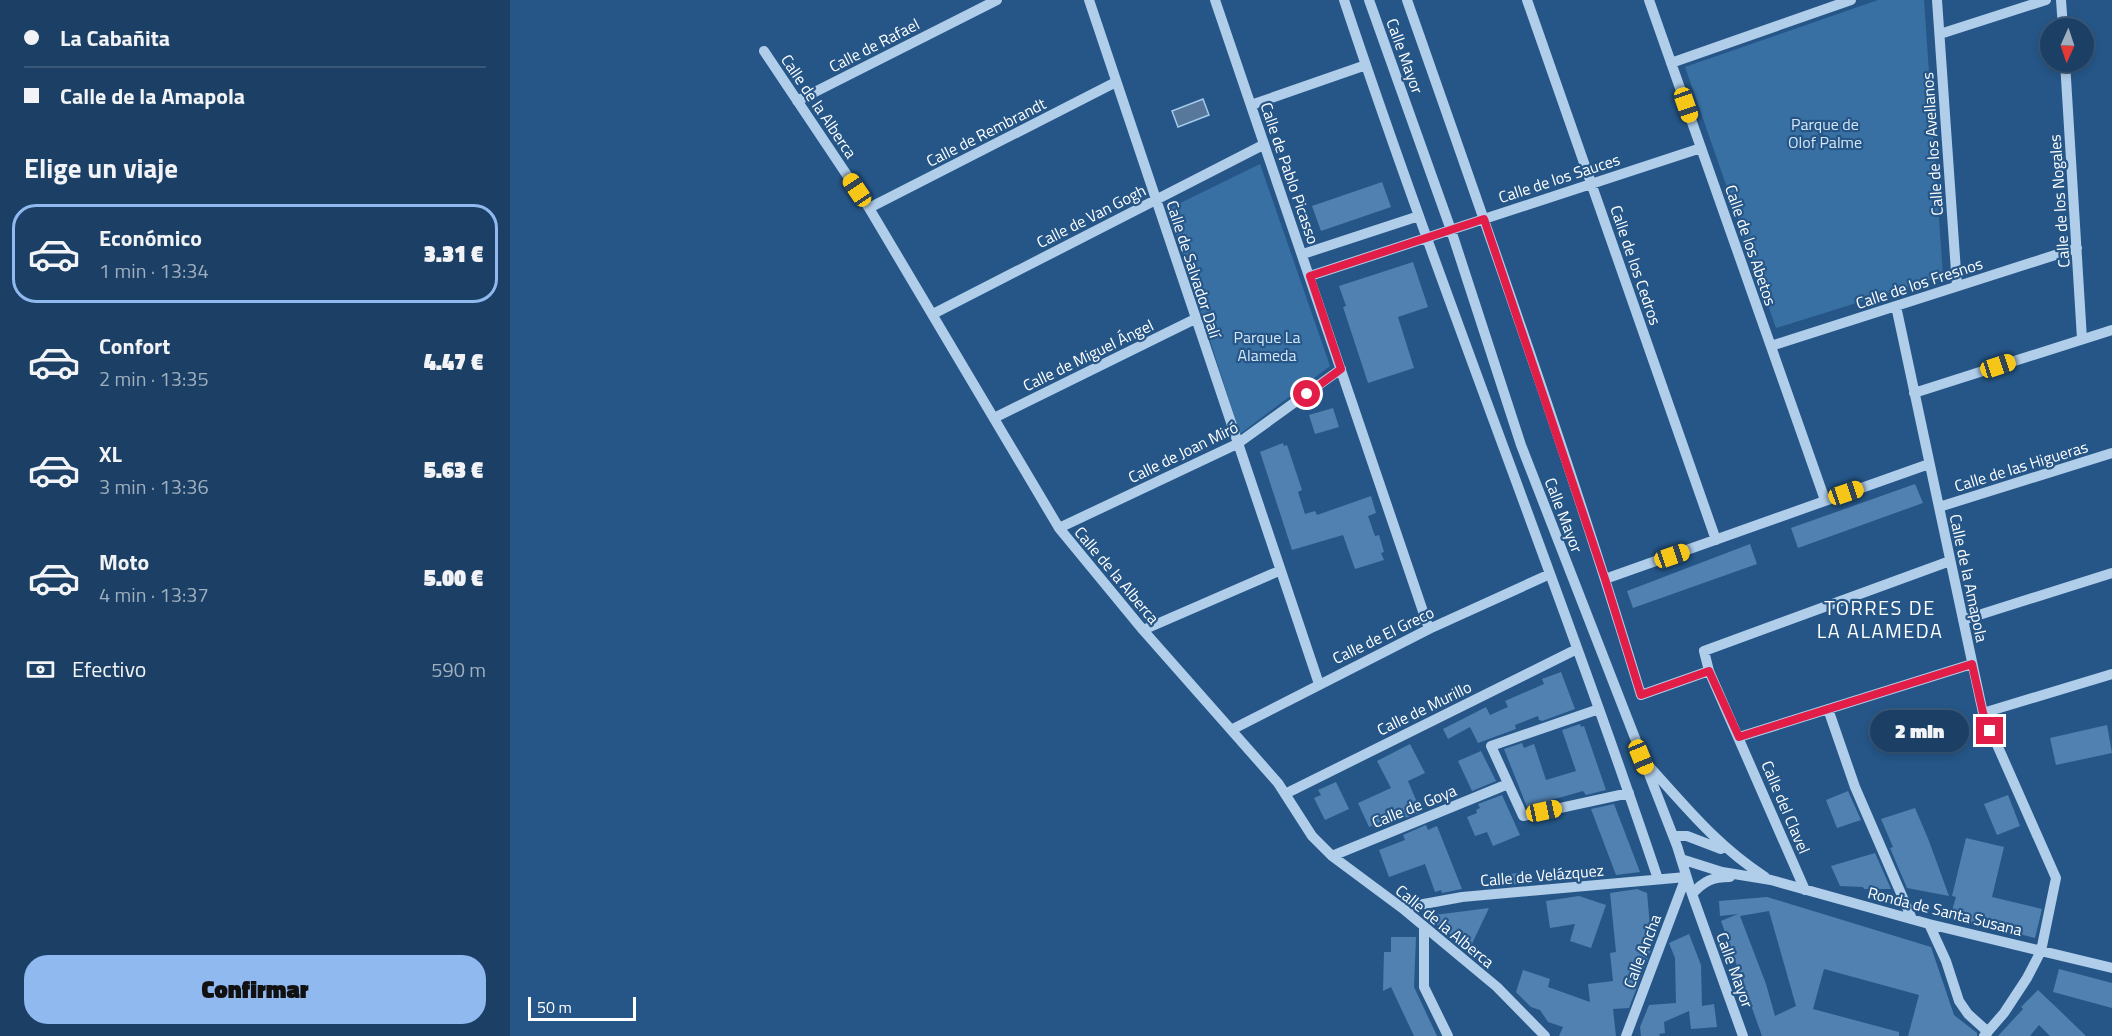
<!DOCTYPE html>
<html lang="es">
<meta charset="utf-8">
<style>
:root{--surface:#1c4065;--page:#294b6e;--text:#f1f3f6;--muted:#a0afbf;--line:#3a5979;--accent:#90b9f0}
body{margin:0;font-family:"Titillium Web",sans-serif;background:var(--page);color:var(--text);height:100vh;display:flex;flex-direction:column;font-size:22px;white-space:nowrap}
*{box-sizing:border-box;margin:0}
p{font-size:20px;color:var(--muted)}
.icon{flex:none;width:33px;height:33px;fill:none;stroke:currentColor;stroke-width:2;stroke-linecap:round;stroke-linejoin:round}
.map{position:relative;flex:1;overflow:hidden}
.drawer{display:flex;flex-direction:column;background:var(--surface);width:510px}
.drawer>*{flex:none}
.top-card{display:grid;align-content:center;height:132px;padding:0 24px;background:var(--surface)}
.needle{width:39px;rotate:183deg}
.tools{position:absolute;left:1530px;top:18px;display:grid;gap:12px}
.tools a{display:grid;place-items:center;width:54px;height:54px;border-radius:50%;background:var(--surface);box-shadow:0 3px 9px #0003,0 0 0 2px var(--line);font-size:30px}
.scale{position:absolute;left:18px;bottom:15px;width:108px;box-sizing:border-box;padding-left:6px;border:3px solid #fff;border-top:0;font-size:16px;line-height:21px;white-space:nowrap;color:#fff;-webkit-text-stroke:4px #255687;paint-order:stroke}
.end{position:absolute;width:27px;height:27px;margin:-14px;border:8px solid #e11d48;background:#fff;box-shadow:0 0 0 3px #fff}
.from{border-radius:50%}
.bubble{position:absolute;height:42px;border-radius:21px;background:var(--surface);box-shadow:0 3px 9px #0003,0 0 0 2px var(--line);font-size:20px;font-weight:800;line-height:42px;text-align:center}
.car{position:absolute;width:18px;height:36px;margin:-18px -9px;border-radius:8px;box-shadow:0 0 4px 2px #0007;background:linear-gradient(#f5c518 24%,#345 0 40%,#f5c518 0 76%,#345 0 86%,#f5c518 0)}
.top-card b{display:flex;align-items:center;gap:21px;height:57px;font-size:22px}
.top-card b+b{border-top:2px solid var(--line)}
.top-card i{width:15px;height:15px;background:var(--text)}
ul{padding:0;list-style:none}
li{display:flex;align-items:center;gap:18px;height:99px;margin:0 12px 9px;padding:0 12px;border:3px solid transparent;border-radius:24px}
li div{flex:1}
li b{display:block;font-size:22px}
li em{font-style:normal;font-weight:800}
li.selected{border-color:var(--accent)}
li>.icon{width:54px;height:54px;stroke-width:1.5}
h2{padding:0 24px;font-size:27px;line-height:72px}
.pay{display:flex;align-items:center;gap:15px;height:66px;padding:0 24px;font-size:22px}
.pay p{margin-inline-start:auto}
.cta{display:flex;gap:12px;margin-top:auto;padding:12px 24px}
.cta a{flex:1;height:69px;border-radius:24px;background:var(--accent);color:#111;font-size:24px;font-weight:800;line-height:69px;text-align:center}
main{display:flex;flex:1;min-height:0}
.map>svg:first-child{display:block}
</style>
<main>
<section class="drawer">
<div class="top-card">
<b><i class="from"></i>La Cabañita</b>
<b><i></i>Calle de la Amapola</b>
</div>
<h2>Elige un viaje</h2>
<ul>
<li class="selected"><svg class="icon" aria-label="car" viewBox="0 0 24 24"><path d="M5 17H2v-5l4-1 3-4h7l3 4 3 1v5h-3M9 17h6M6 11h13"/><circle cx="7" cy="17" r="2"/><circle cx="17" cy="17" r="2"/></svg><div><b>Económico</b><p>1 min · 13:34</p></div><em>3.31 €</em></li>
<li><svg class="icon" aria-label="car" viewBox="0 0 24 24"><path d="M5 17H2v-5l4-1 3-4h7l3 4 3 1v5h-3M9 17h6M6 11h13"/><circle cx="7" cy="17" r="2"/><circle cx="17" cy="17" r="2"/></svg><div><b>Confort</b><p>2 min · 13:35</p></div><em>4.47 €</em></li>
<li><svg class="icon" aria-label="car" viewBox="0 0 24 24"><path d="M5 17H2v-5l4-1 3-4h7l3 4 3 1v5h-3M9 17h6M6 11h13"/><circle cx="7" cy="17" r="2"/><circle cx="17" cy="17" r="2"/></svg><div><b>XL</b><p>3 min · 13:36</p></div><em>5.63 €</em></li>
<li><svg class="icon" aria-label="car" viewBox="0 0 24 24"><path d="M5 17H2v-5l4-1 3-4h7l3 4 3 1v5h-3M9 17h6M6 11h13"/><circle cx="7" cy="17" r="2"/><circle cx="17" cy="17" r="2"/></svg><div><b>Moto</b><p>4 min · 13:37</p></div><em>5.00 €</em></li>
</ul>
<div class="pay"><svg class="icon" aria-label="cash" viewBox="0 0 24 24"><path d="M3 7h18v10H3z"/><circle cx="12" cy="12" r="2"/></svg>Efectivo<p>590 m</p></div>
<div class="cta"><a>Confirmar</a></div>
</section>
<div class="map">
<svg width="1602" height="1036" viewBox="0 0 1602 1036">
<rect width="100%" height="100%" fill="#255687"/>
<path fill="#3970a3" d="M1368,0h46l19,276 -167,52 -91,-261z
M750,164l70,202 -90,68 -72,-225z"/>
<path fill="#57789a" stroke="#a4c9e9" stroke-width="1.5" d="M693,99l6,16 -31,12 -6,-16z"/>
<path fill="#5181b0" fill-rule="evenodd" d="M872,182l9,25 -70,24 -9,-25z
M903,262l15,45 -30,10 16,51 -46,15 -25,-76 3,-1 -7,-20z
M823,408l6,19 -24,7 -6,-19z
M773,443l1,3 3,-1 15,45 -4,2 7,22 10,-3 2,4 54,-19 5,17 -8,3 7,20 4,-1 5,17 -3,1 3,7 -29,9 -12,-34 -51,15 -32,-98z
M1405,484l8,19 -125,45 -7,-20z
M1240,544l7,20 -124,44 -6,-17z
M1051,672l14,37 -33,12 -3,-1 -1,-4 -23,9 1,4 -38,14 -8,-16 -22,12 -5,-10 43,-22 4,8 18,-8 -3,-6 39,-17 -2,-5z
M1070,724l1,3 3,-1 22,64 -20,5 -3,-4 -56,16 -23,-58 18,-6 2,5 10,-4 12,36 30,-9 -14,-41z
M1597,725l5,28 -56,12 -6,-27z
M900,744l15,29 -17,8 13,31 -24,9 -3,-6 -25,12 -11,-24 33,-15 -14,-27z
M971,751l15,30 -24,10 -14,-30z
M826,782l13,27 -24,11 -11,-22 7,-3 -3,-5z
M1338,791l13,29 -24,8 -11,-28z
M992,795l18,40 -27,11 -6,-14 -12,4 -8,-19 10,-4 -1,-3 4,-2 -2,-4z
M1498,795l12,31 -23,9 -13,-31z
M1104,804l26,68 -24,3 -25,-66z
M1405,808l14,33 20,55 -42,-8 -17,-40 3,-1 -12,-28z
M916,825l2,5 9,-4 25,63 -20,4 -1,-3 -6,2 -10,-28 -36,13 -10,-27 26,-10 -2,-5z
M1456,838l38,9 -12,50 50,12 -7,29 -39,-10 -1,2 -45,-13 6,-20 -4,-1z
M1365,853l16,36h-27l-1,-2 -23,-1 -9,-20z
M1016,872l1,10 -24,4 -1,-11z
M1127,889l10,4 5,54 -23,61 -16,1 3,27h-57l4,-9 -15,-5 -8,-12 -9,-3 -15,-15 7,-22 27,9 -2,8 42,15 -2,-18 25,-3 -3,-28 6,-1 -6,-59z
M1069,896l27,9 -15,43 -21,-7 5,-17 -25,4 -4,-27z
M1257,897l164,50 23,68 23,18v3h-69l11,-41 -95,-26 -11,40 86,23v4h-137l-41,-115 17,-7 -18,2 -1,-15zM1259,911l27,95 -21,10 -9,-32 -26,-68z
M979,908l-20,42 -43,-34 40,-5z
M1179,934l12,31 1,41 12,-2 3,23 -26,2 -2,-18 -25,11 1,11 -6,1 1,2h-19l-1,-9 9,-22 27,-2 -1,-45 -6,-15z
M881,937h25l-2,50 23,49h-23l-23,-49 -8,4 1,-39h7z
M1549,969l53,14v25l-59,-16z
M1528,990l19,18 29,28h-36l-11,-11 -9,11h-32l25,-27 -2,-2z"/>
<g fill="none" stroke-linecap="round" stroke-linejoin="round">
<path stroke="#b0cde9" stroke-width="10" d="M579,0l230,684
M705,0l214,629
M834,0c98,295 215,584 314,879
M859,0l82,230 70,215 156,401 15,48 51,142
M897,0c81,231 163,461 234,695l68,-24 -5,-20 246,-90
M1017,0l189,540
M1139,0l176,500
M1427,0l20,286
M1551,0l2,28
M1430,34l106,-34
M254,51l105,157 190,320 84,102 135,153 34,53 20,20 70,52 95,79 48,49
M1555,62l17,277
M1161,63l180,-63
M287,101l200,-101
M741,105l115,-40
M359,208l247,-126
M793,254l116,-38
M800,276l391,-128
M1386,306l87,407 73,165 -15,73 -14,27 -23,35 -20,23
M423,314l330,-169
M1261,346l306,-98
M1404,393l198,-63
M484,418l201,-99
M1429,507l173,-54
M549,528l178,-84 104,-75
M1095,579l324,-115
M1453,620l149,-47
M633,630l136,-59
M1199,671l96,219
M1089,709l-108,37 32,70 106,-23
M1318,709l27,78 57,132
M1473,713l129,-39
M723,729l196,-100 121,-55
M1229,737l233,-73
M1137,764c39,43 69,81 118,113
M775,794l292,-145
M1163,836h14l34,13
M822,856l176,-72
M1171,859l41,13 49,8 158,44 183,44
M1182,894c12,-13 20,-17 38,-17
M892,908l60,-11 224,-20
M1419,924l17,37 13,40 9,13 20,18
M914,928v59l24,49
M1116,1036l60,-159"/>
</g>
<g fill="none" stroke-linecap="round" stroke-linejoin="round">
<path stroke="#e11d48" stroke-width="8" d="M797,394l34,-25 -31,-93 174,-57 121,360 36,116 68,-24 30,66 233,-73 11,49 7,18"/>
</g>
<g text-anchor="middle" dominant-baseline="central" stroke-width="4.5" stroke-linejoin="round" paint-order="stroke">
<g font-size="16" fill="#fff" stroke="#255687">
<text transform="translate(364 45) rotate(-27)">Calle de Rafael</text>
<text transform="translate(895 56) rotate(70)">Calle Mayor</text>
<text transform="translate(309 106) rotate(56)">Calle de la Alberca</text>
<text transform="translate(476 132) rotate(-27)">Calle de Rembrandt</text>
<text transform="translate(1422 144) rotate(-94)">Calle de los Avellanos</text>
<text transform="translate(780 173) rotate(71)">Calle de Pablo Picasso</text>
<text transform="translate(1049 178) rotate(-18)">Calle de los Sauces</text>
<text transform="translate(1549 201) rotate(-94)">Calle de los Nogales</text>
<text transform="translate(581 216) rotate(-27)">Calle de Van Gogh</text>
<text transform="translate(1241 245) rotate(71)">Calle de los Abetos</text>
<text transform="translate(1126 265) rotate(71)">Calle de los Cedros</text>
<text transform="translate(684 269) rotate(72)">Calle de Salvador Dalí</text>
<text transform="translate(1409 283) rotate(-18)">Calle de los Fresnos</text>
<text transform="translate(578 355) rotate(-26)">Calle de Miguel Ángel</text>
<text transform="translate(673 452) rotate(-26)">Calle de Joan Miró</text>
<text transform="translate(1511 466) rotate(-17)">Calle de las Higueras</text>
<text transform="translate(1054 515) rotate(69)">Calle Mayor</text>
<text transform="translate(607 575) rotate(50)">Calle de la Alberca</text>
<text transform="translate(1459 578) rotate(78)">Calle de la Amapola</text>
<text transform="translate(873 635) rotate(-26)">Calle de El Greco</text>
<text transform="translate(914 708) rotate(-26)">Calle de Murillo</text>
<text transform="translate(904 806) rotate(-22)">Calle de Goya</text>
<text transform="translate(1276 807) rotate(67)">Calle del Clavel</text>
<text transform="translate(1032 875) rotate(-5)">Calle de Velázquez</text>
<text transform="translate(1435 911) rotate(14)">Ronda de Santa Susana</text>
<text transform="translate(935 926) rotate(39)">Calle de la Alberca</text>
<text transform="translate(1132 951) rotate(-69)">Calle Ancha</text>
<text transform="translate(1225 970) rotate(70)">Calle Mayor</text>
</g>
<g font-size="16" fill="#d4e6f7" stroke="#255687">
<text x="1315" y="124">Parque de<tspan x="1315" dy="18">Olof Palme</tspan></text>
<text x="757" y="337">Parque La<tspan x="757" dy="18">Alameda</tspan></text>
</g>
<g font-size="20" letter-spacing="1.5" fill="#fff" stroke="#255687">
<text x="1370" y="607">TORRES DE<tspan x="1370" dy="23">LA ALAMEDA</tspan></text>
</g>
</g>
</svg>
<div class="tools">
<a><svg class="needle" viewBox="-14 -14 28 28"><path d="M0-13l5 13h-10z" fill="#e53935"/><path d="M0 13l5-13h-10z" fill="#a0afbf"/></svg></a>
</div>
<div class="scale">50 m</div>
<i class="end from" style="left:797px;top:394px"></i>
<i class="end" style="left:1480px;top:731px"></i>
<div class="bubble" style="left:1360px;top:710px;width:99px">2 min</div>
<i class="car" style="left:1176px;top:105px;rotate:161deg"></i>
<i class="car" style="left:347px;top:190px;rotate:326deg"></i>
<i class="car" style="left:1488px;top:366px;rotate:72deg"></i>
<i class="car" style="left:1336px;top:493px;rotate:71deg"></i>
<i class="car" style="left:1162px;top:556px;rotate:71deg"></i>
<i class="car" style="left:1131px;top:757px;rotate:158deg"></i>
<i class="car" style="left:1034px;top:811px;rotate:78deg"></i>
</div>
</main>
